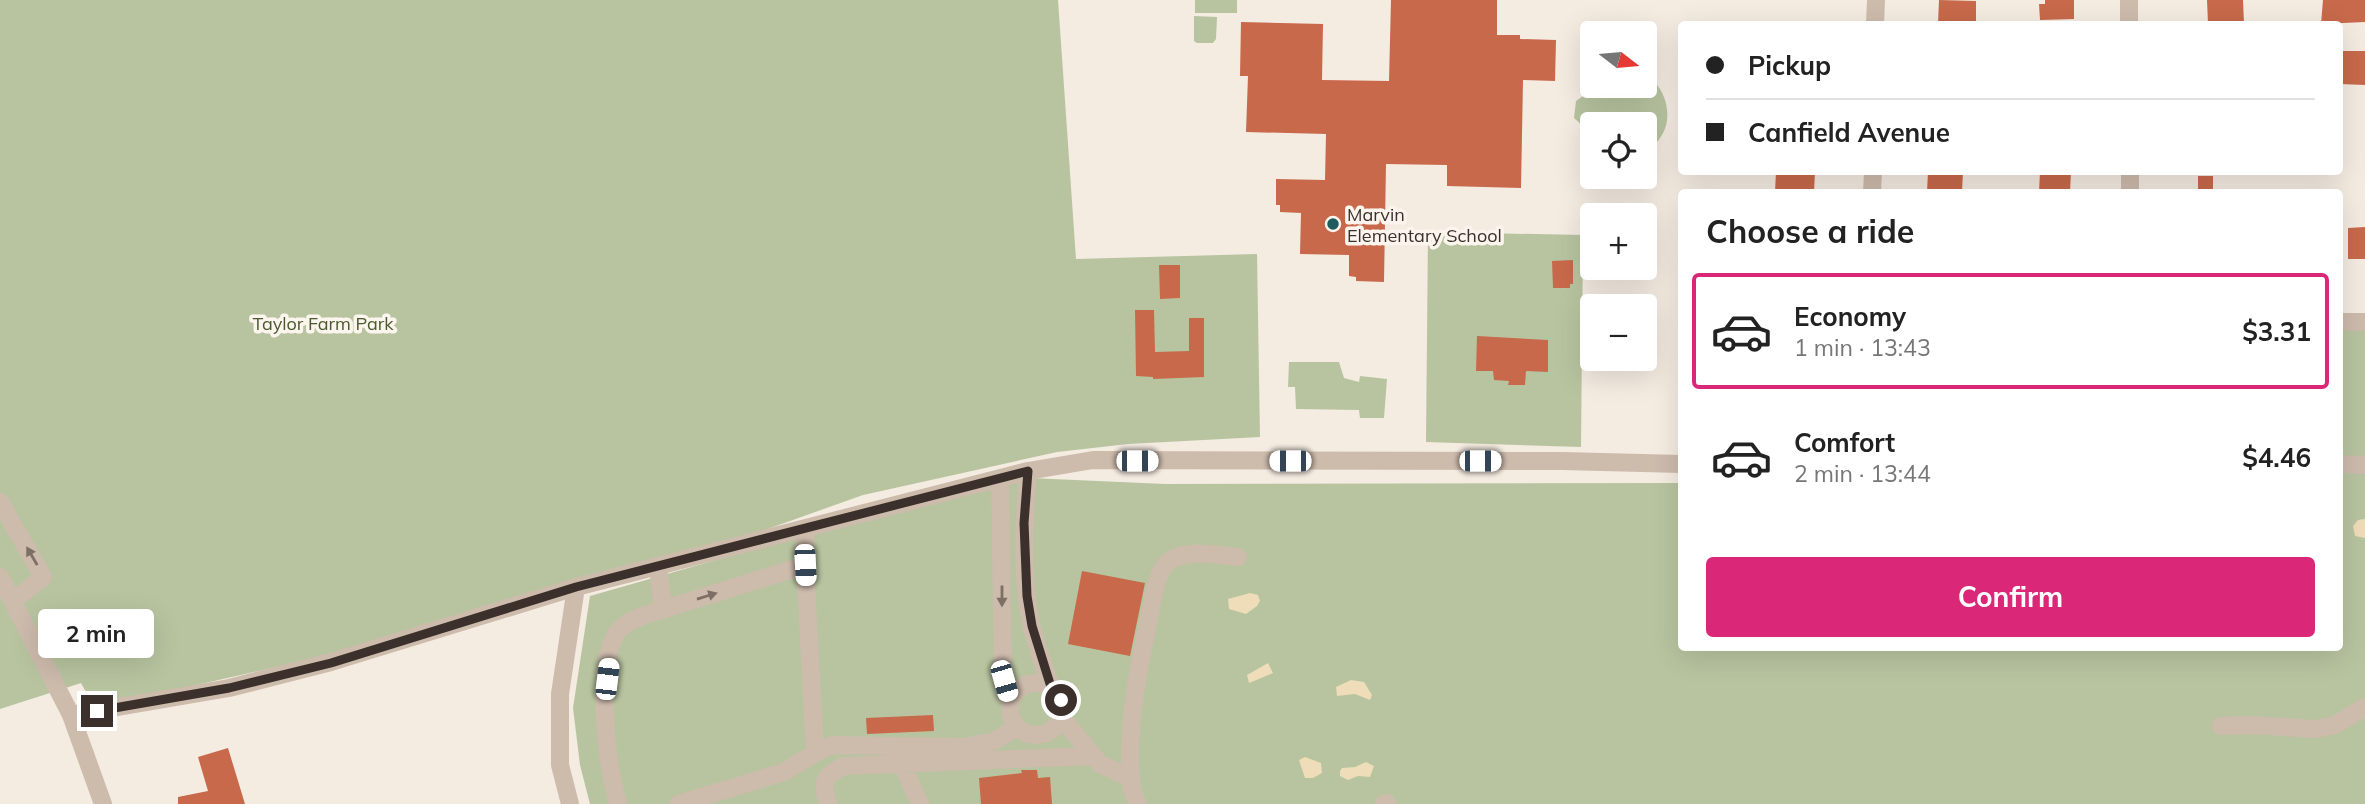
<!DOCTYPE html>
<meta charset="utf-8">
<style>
:root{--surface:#fff;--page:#f2f2f2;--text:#222;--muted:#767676;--line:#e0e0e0;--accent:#db2777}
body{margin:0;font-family:Mulish,sans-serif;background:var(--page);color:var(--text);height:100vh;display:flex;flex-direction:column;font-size:26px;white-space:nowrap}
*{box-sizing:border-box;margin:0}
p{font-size:23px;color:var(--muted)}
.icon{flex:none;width:38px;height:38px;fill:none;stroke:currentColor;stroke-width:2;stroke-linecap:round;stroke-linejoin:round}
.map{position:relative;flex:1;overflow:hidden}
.panel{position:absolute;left:1678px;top:189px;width:665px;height:462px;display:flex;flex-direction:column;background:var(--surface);border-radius:7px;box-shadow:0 7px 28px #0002}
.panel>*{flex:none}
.guide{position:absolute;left:1678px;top:21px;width:665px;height:154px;border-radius:7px;box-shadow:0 7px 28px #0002;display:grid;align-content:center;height:154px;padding:0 28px;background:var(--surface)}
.needle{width:46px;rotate:106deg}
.fabs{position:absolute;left:1580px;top:21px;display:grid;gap:14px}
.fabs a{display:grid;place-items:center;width:77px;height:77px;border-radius:7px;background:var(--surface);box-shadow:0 7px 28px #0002;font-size:35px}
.end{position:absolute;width:32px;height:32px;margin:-16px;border:9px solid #3b302b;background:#fff;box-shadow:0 0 0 4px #fff}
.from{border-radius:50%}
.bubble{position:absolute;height:49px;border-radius:7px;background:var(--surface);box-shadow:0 7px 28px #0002;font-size:23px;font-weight:700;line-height:49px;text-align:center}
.car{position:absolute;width:21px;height:42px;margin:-21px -10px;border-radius:9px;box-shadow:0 0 5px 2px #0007;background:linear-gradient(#fff 24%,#345 0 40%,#fff 0 76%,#345 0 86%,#fff 0)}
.guide b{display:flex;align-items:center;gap:24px;height:66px;font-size:26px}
.guide b+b{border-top:2px solid var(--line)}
.guide i{width:18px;height:18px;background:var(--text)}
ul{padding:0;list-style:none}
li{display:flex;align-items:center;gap:21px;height:116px;margin:0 14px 10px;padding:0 14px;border:4px solid transparent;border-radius:7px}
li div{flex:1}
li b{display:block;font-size:26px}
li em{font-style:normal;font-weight:700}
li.active{border-color:var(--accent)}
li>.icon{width:63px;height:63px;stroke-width:1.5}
h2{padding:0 28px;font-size:32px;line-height:84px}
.cta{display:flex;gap:14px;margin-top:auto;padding:14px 28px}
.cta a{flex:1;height:80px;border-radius:7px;background:var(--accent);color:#fff;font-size:28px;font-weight:700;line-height:80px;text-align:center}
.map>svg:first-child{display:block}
</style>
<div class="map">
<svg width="2365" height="804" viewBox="0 0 2365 804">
<rect width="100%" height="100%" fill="#f4ebe1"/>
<path fill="#b8c4a0" d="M0,0h1058l18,259 181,-5 3,183 -132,7 -71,8 -194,43 -146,52 -414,114 -208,47 -14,-25 -81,26z
M1195,0h42v13h-42z
M1194,16l23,1 -1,22 -3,4h-16l-3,-2z
M1645,74c20,12 29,41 17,61 -4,7 -10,12 -15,18l-2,-29h-53v10l-18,-16 2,-17 21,-15h48z
M1428,232l155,3 -2,212 -155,-5z
M2340,329h25v475h-1775l-10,-39 -7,-57 17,-112 291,-83 149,-35 135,6 517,-1v165h658z
M1289,362h50l5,16 15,4 1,-6 27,3 -3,39h-24l-1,-8 -63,-1 -1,-22h-7z"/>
<path fill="#efdcb8" d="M2365,519v19l-10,-2 -2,-10 5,-6z
M1250,593l8,2 2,6 -3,5 -11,8 -17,-5 -1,-10z
M1268,663l5,10 -24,10 -2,-8z
M1351,680l13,2 8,13 -2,5 -15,-6 -18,2 -1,-9z
M1305,757l16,6 1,10 -9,5h-8l-6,-18z
M1366,762l8,4 -4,11 -12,-1 -10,4 -8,-4v-5l2,-3 13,-1z"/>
<path fill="#c8694b" d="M1391,0h106v35h23v4l36,1 -1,41 -32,-1 -2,108 -74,-2v-21l-61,-1 -2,118 -28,-1v-4l-7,-1v-21l-49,-1 1,-41 -21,-1v-7h-4v-26l49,1 1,-46 -80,-2 2,-56h-8l1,-54 82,2 -1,56 67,1z
M1939,0l37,1v23h-38z
M2045,0h29v19l-34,1 -1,-16h6z
M2207,0h36l1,24h-36z
M2323,0h42v22l-44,2z
M2340,51h25v34l-25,-1z
M1776,172h39l-1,20h-39z
M1928,172h35l-1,20h-35z
M2040,172h31l-1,20h-31z
M2198,176h15v16h-15z
M2365,227v32h-17v-31z
M1573,260v24h-3v4h-17l-1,-27z
M1159,265h21v33l-20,1z
M1135,310h19l1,42 34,-1v-33h15v59l-51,2v-2l-17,-1z
M1477,336l71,4v32l-22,-1 -1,14h-17l1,-4 -15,-1 -1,-9h-17z
M1082,571l63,12 -15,73 -62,-12z
M933,715l1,16 -67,3 -1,-16z
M228,748l17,56h-67v-7l30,-6 -10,-34z
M1021,770h16l1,8 12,-1 2,27h-71l-2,-26 43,-5z"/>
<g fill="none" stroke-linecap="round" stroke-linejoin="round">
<path stroke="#cdbbac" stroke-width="18" d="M2129,0v24
M1875,24l1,-24
M2130,172v20
M1872,192l1,-20
M2340,322h25
M2340,464l25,1
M1028,471c-4,51 -7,103 3,153 5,21 13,42 20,63
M1000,479l3,190 7,33
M0,502l43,75 -30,24
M805,565l10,188
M658,566l5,43
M0,577l71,138 32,89
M1010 709a26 26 0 1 1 52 0a26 26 0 1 1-52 0Z
M71,715l158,-27 102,-26 245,-75 452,-116 65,-11 469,1 120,3
M1061,717l39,47 31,14
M2221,726l30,-1 65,4 19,-4 30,-18
M902,764l18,40
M570,804l-10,-39v-71l16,-107
M618,804c-11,-39 -23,-134 -2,-170 6,-10 17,-14 26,-18l163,-51v-36
M678,804l106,-32 31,-19 17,-8 133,2 29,-6 23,-14
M828,804c-7,-23 -5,-26 15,-38l250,-10
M1138,804c-2,-5 -5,-9 -6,-14 -7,-57 6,-120 18,-176 2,-12 7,-41 16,-50 17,-17 51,-9 72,-7
M1384,804l3,-1"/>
</g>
<defs><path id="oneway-solid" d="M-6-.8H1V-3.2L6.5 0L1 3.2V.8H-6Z" transform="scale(1.75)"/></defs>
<g fill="#7d6f65">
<use href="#oneway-solid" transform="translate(32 556) rotate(-120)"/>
<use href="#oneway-solid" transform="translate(707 596) rotate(-17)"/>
<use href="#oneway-solid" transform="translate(1002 596) rotate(90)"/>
</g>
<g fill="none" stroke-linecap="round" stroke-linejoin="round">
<path stroke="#3b302b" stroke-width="9" d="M97,711l132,-23 102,-25 245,-76 452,-116 -4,52 3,73 5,30 19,61 10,13"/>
</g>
<circle fill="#1f5a5e" stroke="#fbf5ee" stroke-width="2.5" cx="1333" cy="224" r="7"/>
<g text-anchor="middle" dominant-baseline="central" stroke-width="7" stroke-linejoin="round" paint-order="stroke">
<g font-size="18" fill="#3b302b" stroke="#fbf5ee" text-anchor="start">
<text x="1347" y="214">Marvin<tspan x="1347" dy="21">Elementary School</tspan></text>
</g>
<g font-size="18" fill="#4a5a2e" stroke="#fbf5ee">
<text x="323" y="323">Taylor Farm Park</text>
</g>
</g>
</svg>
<div class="fabs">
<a><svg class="needle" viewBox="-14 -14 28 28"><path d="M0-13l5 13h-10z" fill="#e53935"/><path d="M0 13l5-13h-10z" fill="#767676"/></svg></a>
<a><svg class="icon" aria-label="locate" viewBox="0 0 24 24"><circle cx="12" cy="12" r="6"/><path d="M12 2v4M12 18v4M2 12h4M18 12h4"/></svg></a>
<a>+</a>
<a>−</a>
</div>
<i class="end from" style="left:1061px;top:700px"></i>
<i class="end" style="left:97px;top:711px"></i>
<div class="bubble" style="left:38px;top:609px;width:116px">2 min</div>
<i class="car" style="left:1137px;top:461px;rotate:90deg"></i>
<i class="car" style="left:1290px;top:461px;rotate:270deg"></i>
<i class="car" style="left:1480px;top:461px;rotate:90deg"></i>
<i class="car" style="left:805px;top:565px;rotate:177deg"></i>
<i class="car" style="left:607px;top:679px;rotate:7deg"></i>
<i class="car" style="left:1004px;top:681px;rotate:164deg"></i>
<div class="guide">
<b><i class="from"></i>Pickup</b>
<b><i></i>Canfield Avenue</b>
</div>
<section class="panel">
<h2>Choose a ride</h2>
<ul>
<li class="active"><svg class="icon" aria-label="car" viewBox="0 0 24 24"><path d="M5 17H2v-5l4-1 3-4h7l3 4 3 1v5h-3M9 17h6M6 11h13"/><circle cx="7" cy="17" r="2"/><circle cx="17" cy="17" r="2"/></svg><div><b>Economy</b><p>1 min · 13:43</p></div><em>$3.31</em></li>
<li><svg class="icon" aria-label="car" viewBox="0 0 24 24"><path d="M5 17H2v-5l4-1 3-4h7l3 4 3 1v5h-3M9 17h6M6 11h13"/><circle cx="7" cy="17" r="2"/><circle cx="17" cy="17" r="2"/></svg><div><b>Comfort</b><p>2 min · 13:44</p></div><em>$4.46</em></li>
</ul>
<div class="cta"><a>Confirm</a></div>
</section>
</div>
